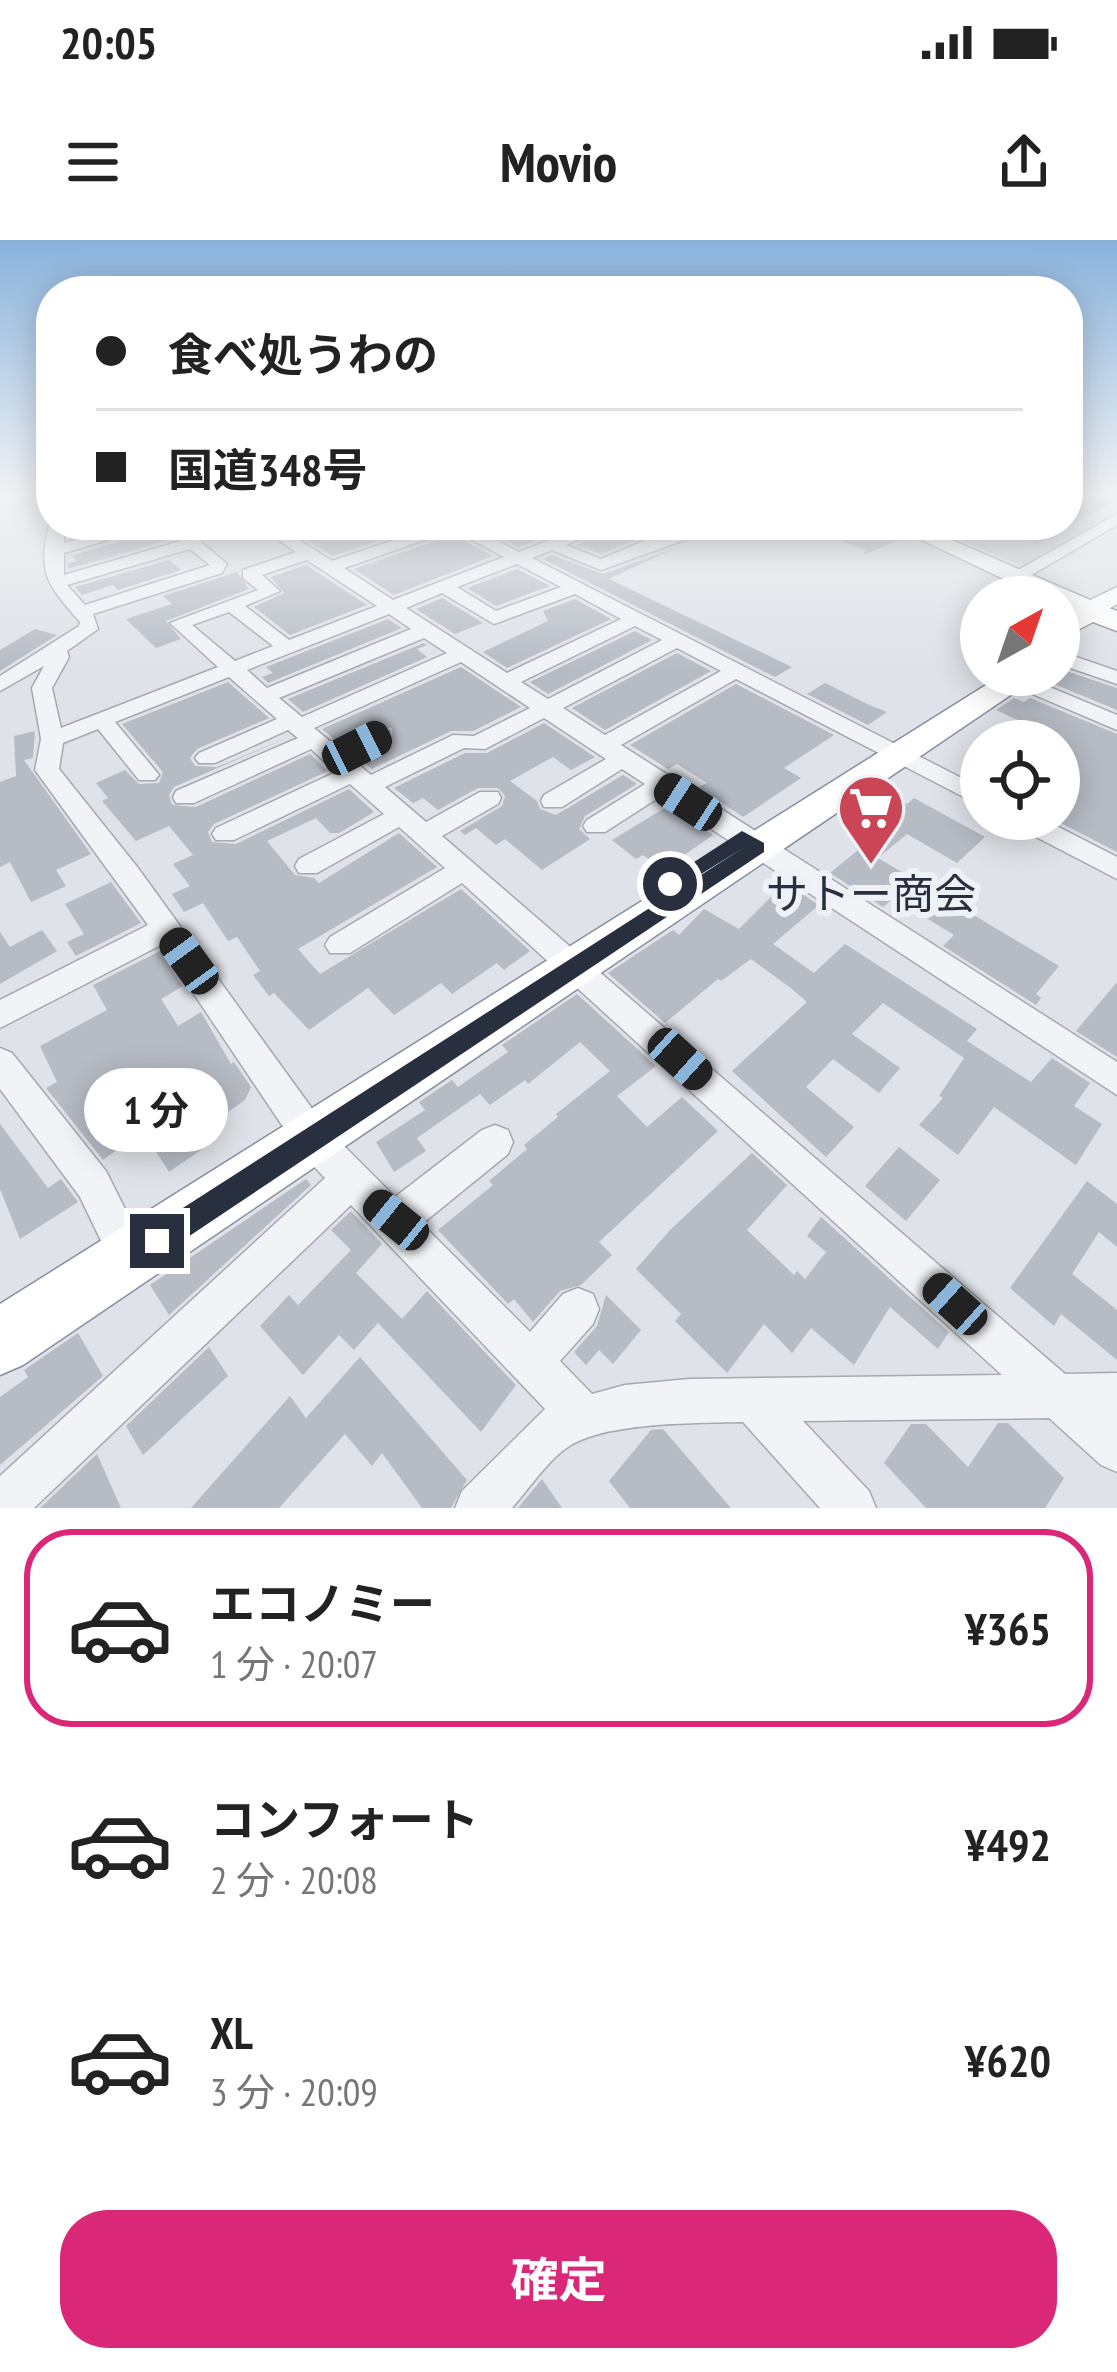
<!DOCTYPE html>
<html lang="ja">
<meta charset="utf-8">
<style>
:root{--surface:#fff;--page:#f6f6f6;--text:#222;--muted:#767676;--line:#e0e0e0;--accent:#db2777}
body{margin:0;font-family:"PT Sans Narrow","Noto Sans JP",sans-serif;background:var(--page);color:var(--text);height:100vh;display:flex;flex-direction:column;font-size:45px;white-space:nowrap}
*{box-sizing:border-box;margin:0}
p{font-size:39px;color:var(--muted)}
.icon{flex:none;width:66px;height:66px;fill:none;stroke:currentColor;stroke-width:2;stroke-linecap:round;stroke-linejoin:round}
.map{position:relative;height:1268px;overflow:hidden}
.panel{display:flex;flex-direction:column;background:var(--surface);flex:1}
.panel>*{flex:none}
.top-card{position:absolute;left:36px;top:36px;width:1047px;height:264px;border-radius:48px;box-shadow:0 6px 30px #0003;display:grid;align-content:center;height:264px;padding:0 60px;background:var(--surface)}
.needle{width:78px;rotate:40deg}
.tools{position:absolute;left:960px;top:336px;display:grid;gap:24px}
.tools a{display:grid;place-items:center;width:120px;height:120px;border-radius:50%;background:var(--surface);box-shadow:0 6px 30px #0003;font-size:60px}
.end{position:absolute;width:54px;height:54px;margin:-27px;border:15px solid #282f3e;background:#fff;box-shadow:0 0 0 6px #fff}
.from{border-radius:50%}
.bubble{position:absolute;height:84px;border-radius:42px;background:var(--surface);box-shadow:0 6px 30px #0003;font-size:39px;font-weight:700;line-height:84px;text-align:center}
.car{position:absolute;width:36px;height:72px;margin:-36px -18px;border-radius:15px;box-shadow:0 0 9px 3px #0007;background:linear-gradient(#222 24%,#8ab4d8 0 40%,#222 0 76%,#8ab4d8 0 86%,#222 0)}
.top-card b{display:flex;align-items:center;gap:42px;height:114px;font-size:45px}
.top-card b+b{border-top:3px solid var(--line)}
.top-card i{width:30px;height:30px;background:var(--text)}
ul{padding:21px 0 0;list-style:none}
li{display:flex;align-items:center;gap:36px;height:198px;margin:0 24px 18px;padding:0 36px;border:6px solid transparent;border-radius:48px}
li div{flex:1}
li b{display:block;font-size:45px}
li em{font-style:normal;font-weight:700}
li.current{border-color:var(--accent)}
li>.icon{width:108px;height:108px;stroke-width:1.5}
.action{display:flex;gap:24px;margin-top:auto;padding:24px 60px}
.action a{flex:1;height:138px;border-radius:48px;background:var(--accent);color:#fff;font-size:48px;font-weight:700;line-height:138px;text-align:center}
.status{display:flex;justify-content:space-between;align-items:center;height:84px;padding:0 60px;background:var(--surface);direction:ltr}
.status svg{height:33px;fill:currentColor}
header{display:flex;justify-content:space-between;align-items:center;height:156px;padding:0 60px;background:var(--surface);font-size:54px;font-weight:700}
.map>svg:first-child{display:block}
</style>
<div class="status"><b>20:05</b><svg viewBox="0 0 49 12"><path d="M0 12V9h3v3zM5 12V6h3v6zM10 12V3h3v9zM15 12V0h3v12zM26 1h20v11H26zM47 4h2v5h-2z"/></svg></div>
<header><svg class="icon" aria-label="menu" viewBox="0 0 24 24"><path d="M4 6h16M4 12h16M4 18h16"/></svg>Movio<svg class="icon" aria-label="share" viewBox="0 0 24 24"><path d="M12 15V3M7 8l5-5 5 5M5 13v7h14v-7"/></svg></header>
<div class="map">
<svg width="1117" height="1268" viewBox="0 0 1117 1268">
<rect width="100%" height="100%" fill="#dfe2e8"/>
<path fill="#cdd1d9" d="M1068,262l44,14 -89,50 -100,-41h145z"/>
<path fill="#b6bbc4" d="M1068,252h49v8l-80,44 -38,-13 -22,11 -42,-15 133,-2z
M284,285h65l17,11 10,-11h48l-91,31z
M477,285h99l-57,22z
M801,285h45l22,9 1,-9h17l19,12 -41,18 1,-5z
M614,286l29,11 -42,17 -24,-9z
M160,289l12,10 -104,30v-6l9,-2 -6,-5z
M453,295l40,21 -99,39 -40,-26z
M673,309l-64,30 183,88 -17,10 -232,-118 9,-4 51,19z
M169,320l12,10 -63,20 -5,-5 -31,10 -7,-8z
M306,325l61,40 -77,30 -36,-28 30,-14 -13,-16z
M517,329l33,17 -54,20 -29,-18z
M237,332l12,17 -83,32 15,18 -25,9 -30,-29 46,-15 -9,-8z
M442,358l41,25 -28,11 -39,-25z
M575,359l36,20 -104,49 -24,-16 65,-31 -5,-10z
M388,379l14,9 -134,55 -6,-6 11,-4 -7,-6z
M35,389l22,6 -57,36v-21z
M635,391l17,9 -104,54 -18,-12z
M424,403l3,2 -10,4 10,8 -124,55 -15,-13z
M677,413l34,18 -106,59 -33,-22z
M461,427l60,40 -48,24h-22l-79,38 -12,-9 31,-15 1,-17 -21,-1 -32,16 -17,-14z
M1060,429l57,19v22l-68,-28z
M228,442l41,36 -72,31 -7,9 5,8 22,1 72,-30 -115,50 -5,8 3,10 24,2 114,-53 18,17 -114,53 -6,8 4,10 24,2 113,-55 25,23 -35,21h-9l-14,-15 -49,23 28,34 19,3 5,5 80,-50 38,34 -139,82 22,25 141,-85 69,62 -26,19 -7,-7 -45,31 -11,-11 -47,32 -26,-27 -59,42 -35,-37 -5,3 -16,-21 7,-4 -23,-34 -9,4 -25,-38 -19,9 -12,-18 18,-8 -17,-22 20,-9 -24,-29 -33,15 -34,-40 6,-3 -12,-15 29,-13 14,14 20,-1 4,-11 -41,-48z
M825,443l44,22 18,7 -19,13 -61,-31z
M736,444l98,51 -50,33 17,10 -58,39 -44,-30 8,-4 -30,-19 -9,5 -38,-24z
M1014,458l10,4 6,-4 87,36v118l-64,-33h6v-80l-63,-29z
M544,483l51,34 -24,13 -18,-13 -43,24 27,20 3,8 16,6 67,-40 14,9 -52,32 -6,13 11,10 -48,31 -37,-31 -9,6 -20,-17 -11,7 -5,-4 42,-25 3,-10 -7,-8h-20l-40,22 -15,-12 -10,5 -19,-15 71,-35h22z
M35,491l-2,27 -9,2 67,94 -35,16 10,16 -35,16 -21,-40 -10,5v-85l16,-6 -2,-40z
M914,558l71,39 -28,26 -50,-29 -29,24 181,108 -23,28 5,4 -5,7 -93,-59 11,-11 -60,-37 -11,9 -53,-34 44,-36 -25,-15 17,-13 15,8 21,-17 5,4z
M668,566l45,29 -50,35 -20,-15 -7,4 -24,-19z
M111,642l30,41 -65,33 -9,-14 17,-8 -19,-30z
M785,643l34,22 -46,39 41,29 31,-29 132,85 -10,12 64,41 21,-24 38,25 -16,23 28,18 -26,41 -82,-58 -36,48 -39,-30 24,-27 -4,-2 25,-38 -81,-55 -31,31 48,34 -21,25 -46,-34 -27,28 48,40 -28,30 -94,-86 75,-69 -15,-13 -41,-30 -30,22 -3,-2 -53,44 -57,-50 65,-43 6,5 25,-26 35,20z
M42,690l15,21 -57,33v-52l10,15z
M160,711l23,35 -22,13 17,27 23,-14 30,52 3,-2 17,25 -6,13 -46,32 9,13 -39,27 -26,-41 -40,29 -57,-72 11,-6 -17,-36 67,-36 -14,-25z
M1117,742v75l-41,-26z
M577,754l79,72 -39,30 30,31 35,-30 36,34 -119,111 13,13 -31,30 -21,6 -27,31 -19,-23 -6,5 -70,-74 55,-45 -4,-4 38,-32 -3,-4 34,-28 -2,-3 54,-43 -30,-29 -52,42 -3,-4 -35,25 -10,-11 -63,44 9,13 -32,21 -18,-30 49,-32 -6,-8 33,-22 6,7 50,-35 -6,-7z
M0,884l48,64 13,-9 17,23 -58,37 -20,-50z
M899,907l41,33 -34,41 -41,-35z
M752,913l35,32 -40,45 47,45 3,-4 8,8 21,-27 -19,-16 14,-19 128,115 -11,17 -48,-42 -36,58 -43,-37 -19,25 -28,-29 -37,49 -52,-52 6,-7 -45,-45 34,-39z
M306,939l5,6 -142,130 -19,-30z
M1087,941l30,23v43l-18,-15 -27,42 45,36v50l-56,-46 -7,12 -44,-38z
M351,971l31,33 -26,29 46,46 25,-28 89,94 -35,47 -103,-109 -24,27 -15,-15 -36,40 -43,-49 29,-31 9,10 53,-55 -20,-20z
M606,1055l35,35 -28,34 -14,-14 -13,15 -12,-13 23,-26z
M78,1093l25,43 -103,89v-68l28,-20 -4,-7z
M209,1107l19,29 -85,79 -17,-29z
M360,1117l107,123 -16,28h-29l-40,-55 -10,13 -27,-32 -66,74h-88l99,-112 16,22z
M998,1183h10l56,55 -19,30h-119l-42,-45 27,-39h15l42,43z
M663,1189l68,79h-101l-21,-27 42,-51z
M97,1214l24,54h-81z
M542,1239l20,29h-44l4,-5z"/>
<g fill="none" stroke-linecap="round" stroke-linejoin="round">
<g stroke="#a4a9b2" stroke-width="3">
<path id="minor" d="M41,252h10v9l-5,-1z
M1117,274v11l-96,56 -15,-4z
M50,282l14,3v18l68,-18h26l-94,28v22l117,-34 -18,-16h18l46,39 -5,9 -129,41 5,15 -31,22 2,6 -17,31 9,40 157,-61 -48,-44 88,-33 -15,-12v-8l53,-18 -39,-27h19l56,36 106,-36h29l52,27 69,-27h22l-44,20 35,14 55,-23 -36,-11c20,0 47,9 64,7 15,-2 26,-7 42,-7l-125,45 -49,-20 -20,8 449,230v18l-245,-127 -115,66 496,317v33l-456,-299 -56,36h-18l-4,-6 4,-6 58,-36 -23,-15 -60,38h-18l-3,-6 3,-6 62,-36 -62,-41 -59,31 -21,-1 -79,39 41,35 54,-30h18l3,6 -3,6 -56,32 623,538 52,-1v99l-16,-7 -52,-47 -246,3 66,70 7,17h-56l-77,-86c-44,1 -134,0 -172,23 -22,13 -42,44 -59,63h-57l7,-17 83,-82 -194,-204 -317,303h-34v-32l325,-298 -25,-26 -139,-207 -161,83v-28l148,-75 -113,-155 6,-31 -9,-51 12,-22 -44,25v-15l79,-50 1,-4c-34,-39 -43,-49 -30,-100zM453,290l51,27 -111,43 -49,-32zM190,309l20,16 -125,40 -18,-20zM307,320l70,46 -88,34 -44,-34 35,-15 -18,-16zM517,324l44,23 -65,24 -39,-24zM442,353l52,31 81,-30 46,25 -114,54 -101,-65zM229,372l44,34 -38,15 -43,-36zM389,374l22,15 -144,59 -20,-18zM635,386l27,14 -114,59 -27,-17zM424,398l23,15 -145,64 -23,-19zM677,408l44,23 -116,64 -42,-27zM461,422l69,46 -56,28 -21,-1 -82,40 -19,-16 37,-18v-10h-16l-35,17 -24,-20zM229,437l48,42 -78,34 -4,5 4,5h16l73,-33 10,8 -122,53 -3,6 3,6h18l117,-54 25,23 -120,56 -4,6 4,6h18l116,-56 34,30 -85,45 -4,7 4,7h18l82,-46 46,41 -115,69 -5,8 5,8h20l112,-70 540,492 -313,4 -64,6 -33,9 -32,-33 33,-37 6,-15 -6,-15 -15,-6 -15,6 -33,38 -108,-108 86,-70 5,-12 -5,-12 -13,-5 -13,5 -87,67 -69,-69 -188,-260 -79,-99 4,-26 35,-14 41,51h16l4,-5 -4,-5 -40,-48z
M353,285h17l2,2 -8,5z
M1059,411l58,20v13l-58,-20z
M1011,435l12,1 94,39v15l-108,-46 -3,-4z
M1009,579h34l74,38v22l-104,-54z
M0,808l12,5 94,118 33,66 -5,14 -14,5 -14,-5 -26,-54 -80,-108z"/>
</g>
<g stroke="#9ea6b3" stroke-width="3">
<path id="major" d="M890,285h27l173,75 27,-13v17c-24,15 -33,12 -58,1v-8h-17z"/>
</g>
<g stroke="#868f9e" stroke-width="3">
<path id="highway" d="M1091,361l26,10v20l-24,-9 -34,18v-22z
M1002,435h38l-1017,690 -23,10v-71z"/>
</g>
<use href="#minor" fill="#f1f3f6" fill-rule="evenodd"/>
<use href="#major" fill="#fff" fill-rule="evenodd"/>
<use href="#highway" fill="#fff" fill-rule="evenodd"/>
</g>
<linearGradient id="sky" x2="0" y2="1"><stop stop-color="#89b2db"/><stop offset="0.59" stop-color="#f1f2f5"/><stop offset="1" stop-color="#f1f2f5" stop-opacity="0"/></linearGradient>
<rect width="1117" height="430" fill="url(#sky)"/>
<path fill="#282f3e" d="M742,591l22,12v9l-597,399 -10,4 -10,-4 -4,-10 4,-10 596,-383 -66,41 -7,2 -10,-7z"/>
<defs>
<g id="supermarket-pin" transform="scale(3.45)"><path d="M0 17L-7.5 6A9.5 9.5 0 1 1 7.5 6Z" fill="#ca4656" stroke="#eef1f5"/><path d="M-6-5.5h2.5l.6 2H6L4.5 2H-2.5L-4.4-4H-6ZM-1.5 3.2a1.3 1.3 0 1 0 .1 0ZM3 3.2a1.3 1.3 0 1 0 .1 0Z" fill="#fff"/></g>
</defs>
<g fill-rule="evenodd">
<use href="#supermarket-pin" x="871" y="568"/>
</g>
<g text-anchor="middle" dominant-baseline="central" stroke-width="12" stroke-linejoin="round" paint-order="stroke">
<g font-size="42" fill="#282f3e" stroke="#eef1f5">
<text x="871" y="653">サトー商会</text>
</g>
</g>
</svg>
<div class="tools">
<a><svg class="needle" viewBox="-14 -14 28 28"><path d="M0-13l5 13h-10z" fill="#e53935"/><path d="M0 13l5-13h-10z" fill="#767676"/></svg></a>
<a><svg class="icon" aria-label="locate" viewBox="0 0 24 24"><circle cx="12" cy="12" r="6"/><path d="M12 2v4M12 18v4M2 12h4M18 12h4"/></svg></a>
</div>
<i class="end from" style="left:670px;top:644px"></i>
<i class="end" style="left:157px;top:1001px"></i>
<div class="bubble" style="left:84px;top:828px;width:144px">1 分</div>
<i class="car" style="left:357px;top:508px;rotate:63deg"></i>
<i class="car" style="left:688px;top:562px;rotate:303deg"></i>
<i class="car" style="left:189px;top:721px;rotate:324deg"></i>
<i class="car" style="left:680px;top:819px;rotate:132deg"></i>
<i class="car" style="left:396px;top:980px;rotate:309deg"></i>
<i class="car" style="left:955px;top:1064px;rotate:312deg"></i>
<div class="top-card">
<b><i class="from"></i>食べ処うわの</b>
<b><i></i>国道348号</b>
</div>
</div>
<section class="panel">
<ul>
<li class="current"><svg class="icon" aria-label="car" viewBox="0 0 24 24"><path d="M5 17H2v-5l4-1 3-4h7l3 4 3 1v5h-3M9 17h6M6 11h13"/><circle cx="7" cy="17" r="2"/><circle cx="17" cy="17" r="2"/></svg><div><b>エコノミー</b><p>1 分 · 20:07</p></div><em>¥365</em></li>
<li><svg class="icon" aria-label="car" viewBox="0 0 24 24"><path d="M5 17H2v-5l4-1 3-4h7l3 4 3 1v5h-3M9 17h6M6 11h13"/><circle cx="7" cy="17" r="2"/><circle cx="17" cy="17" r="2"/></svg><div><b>コンフォート</b><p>2 分 · 20:08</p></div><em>¥492</em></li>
<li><svg class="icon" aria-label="car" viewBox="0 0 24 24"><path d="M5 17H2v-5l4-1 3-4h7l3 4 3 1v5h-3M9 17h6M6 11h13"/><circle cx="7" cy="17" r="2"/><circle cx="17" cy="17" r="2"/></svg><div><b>XL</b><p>3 分 · 20:09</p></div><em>¥620</em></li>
</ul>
<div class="action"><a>確定</a></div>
</section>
